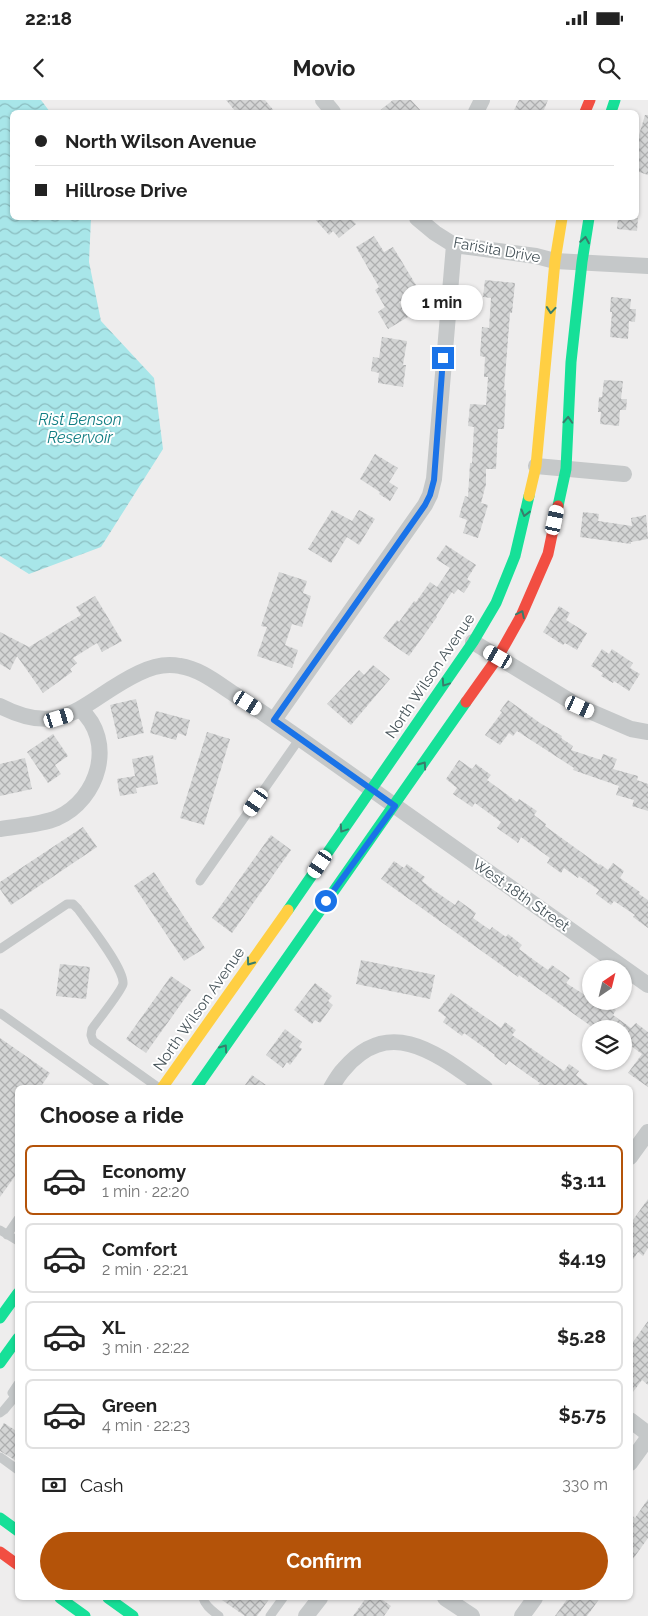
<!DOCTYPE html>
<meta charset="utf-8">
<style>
:root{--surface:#fff;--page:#f2f2f2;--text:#222;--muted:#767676;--line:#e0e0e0;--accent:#b45309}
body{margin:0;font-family:Raleway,sans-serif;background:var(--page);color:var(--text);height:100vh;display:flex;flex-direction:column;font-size:19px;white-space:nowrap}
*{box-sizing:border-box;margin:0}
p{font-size:16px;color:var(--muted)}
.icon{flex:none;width:28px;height:28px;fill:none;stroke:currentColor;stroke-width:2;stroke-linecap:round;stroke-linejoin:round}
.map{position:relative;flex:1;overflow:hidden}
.drawer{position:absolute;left:15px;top:985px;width:618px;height:515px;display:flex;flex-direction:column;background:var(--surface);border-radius:8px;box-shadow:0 1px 4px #0004}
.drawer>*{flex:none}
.hud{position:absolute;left:10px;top:10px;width:629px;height:110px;border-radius:8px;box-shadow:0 1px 4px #0004;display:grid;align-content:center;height:110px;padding:0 25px;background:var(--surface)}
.needle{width:32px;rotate:35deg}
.tools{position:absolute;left:582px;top:860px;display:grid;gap:10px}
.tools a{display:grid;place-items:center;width:50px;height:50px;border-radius:50%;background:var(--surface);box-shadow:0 1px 4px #0004;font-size:25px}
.end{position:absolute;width:22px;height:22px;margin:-11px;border:6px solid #1a73e8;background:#fff;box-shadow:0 0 0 2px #fff}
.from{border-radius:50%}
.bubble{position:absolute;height:35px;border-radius:18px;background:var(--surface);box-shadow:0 1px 4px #0004;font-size:16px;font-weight:700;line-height:35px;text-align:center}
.car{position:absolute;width:15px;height:30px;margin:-15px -8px;border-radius:6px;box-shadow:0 0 4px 1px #0007;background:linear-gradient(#fff 24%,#345 0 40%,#fff 0 76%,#345 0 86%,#fff 0)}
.hud b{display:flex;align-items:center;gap:18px;height:48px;font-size:19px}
.hud b+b{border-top:1px solid var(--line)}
.hud i{width:12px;height:12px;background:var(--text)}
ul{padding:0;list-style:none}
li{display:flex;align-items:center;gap:15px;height:70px;margin:0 10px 8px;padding:0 15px;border:2px solid var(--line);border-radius:8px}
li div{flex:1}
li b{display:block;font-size:19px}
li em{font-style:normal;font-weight:700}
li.selected{border-color:var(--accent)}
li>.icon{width:45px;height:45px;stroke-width:1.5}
h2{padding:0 25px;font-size:22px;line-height:60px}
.pay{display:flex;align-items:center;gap:12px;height:55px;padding:0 25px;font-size:19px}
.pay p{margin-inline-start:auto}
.primary-button{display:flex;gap:10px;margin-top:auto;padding:10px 25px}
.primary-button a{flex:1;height:58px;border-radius:30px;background:var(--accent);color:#fff;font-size:20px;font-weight:700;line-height:58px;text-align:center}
.status{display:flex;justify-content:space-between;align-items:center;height:35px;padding:0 25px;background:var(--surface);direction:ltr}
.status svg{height:14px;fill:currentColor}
header{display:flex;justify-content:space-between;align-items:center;height:65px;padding:0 25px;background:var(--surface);font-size:22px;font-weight:700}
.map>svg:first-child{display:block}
</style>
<div class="status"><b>22:18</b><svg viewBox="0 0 49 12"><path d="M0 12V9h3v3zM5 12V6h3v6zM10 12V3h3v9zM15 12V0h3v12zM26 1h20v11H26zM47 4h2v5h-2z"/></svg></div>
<header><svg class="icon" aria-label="back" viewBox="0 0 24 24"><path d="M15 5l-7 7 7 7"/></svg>Movio<svg class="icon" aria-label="search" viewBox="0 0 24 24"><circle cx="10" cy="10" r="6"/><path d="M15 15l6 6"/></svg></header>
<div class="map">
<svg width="648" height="1516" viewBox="0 0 648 1516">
<defs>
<pattern id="water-waves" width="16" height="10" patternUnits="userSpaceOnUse" patternTransform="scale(1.25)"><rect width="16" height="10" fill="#a8e6e9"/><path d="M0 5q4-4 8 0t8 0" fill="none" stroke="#8bbdc0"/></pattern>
<pattern id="building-cross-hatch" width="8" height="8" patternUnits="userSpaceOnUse" patternTransform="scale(1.25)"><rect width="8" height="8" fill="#d4d5d5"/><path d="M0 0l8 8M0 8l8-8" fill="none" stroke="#aeafb0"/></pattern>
</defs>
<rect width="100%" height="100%" fill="#eeeded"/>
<path fill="url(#water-waves)" d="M0,0h41l9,12h-38v106h79l-2,44 12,59 53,57 9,71 -62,98 -72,27 -29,-18z"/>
<path fill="url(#building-cross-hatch)" d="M226,0h39l10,12h-39z
M393,0h18l11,12h-44z
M519,0h29l-5,12h-22l-7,-2z
M645,15h3v60l-12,-4v-26z
M314,118h36l6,6 -17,14 -6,-7 -4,4z
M618,118h20l-1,13 -20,-2z
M374,136l10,16 9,-5 26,43 -20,12 9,15 -20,12 -10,-17 7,-5 -10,-17 4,-3 -23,-40z
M485,180l30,3 -3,30h-2l-6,77h2l-2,39h-6l-2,40h-10v15l-5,19 7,2 -10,33 -15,-5 4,-13 -8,-3 6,-21 3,1 2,-34h2l2,-36 -6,-1 2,-22 16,1 2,-28h-4l1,-20 -5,-1 2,-29 7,1 2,-30 -8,-1z
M611,197l20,2 -1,10h6l-1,13 -6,-1 -1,18 -18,-2 2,-25h-2z
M382,237l25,4 -4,24h3l-3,22 -25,-4 1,-10 -8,-2 2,-14 6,1z
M604,280l19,1 -2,18h6l-1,11h-6l-1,16 -19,-2 1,-12h-3l1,-15h3z
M375,354l23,14 -9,14 9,6 -8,13 -11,-7 1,-2 -20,-13z
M332,410l20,11 7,-11 16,9 -16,26 -12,-8 -16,26 -23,-14z
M583,412l16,2 -1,7 34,5 -1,-8 15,-3 2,24 -17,3v2l-51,-7z
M446,445l30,20 -9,14 4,3 -7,11 -6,-4 -4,5 -2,-2 -16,24 1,1 -28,39 -26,-18 14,-18 2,2 15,-21 2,1 14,-20 7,5 13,-19 -14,-9z
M279,472l28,9 -4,12 8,3 -9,31 -10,-3 -7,21 13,5 -6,18 -35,-12 10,-29 -6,-1z
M95,496l27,45 -20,11 -5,-9 -24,15 4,5 -7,6 2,3 -29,21 -26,-37 -7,14 -10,-6v-32l29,15 52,-32 -5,-8z
M559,506l11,7 -4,7 21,13 -10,17 -12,-7 -2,2 -20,-13z
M602,549l7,5 3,-5 21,14 -3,5 10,6 -11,17 -15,-10 -1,2 -12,-7 2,-3 -12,-7z
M373,565l17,14 -39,46 -24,-21 32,-34 5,5z
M136,599l8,34 -26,6 -8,-34z
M508,600l32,23 22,13 -1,2 12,8 -2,4 30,10 2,-6 14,5 -4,10 25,7 -1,4 11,4v27l-16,-5 2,-6 -18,-5 3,-9 -46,-16 1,-2 -57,-37 -4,5 -4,-3 -9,12 -15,-10 17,-23 -2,-1z
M156,611l34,9 -4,16 -8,-3 -2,7 -26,-7z
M207,632l23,7 -26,86 -24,-7z
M53,634l15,22 -13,9 6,9 -13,9 -21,-31z
M153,655l5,29 -22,4 1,5 -17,3 -3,-17 18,-3 -3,-17z
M25,658l7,31 -32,7v-32z
M459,660l13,9 4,-5 15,11 -4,5 30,22 2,-3 18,12 -3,4 12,9 -1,2 54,39 1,-1 8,6 5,-7 11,8 -4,7 20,14 -1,2 9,6v28l-15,-11 2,-2 -21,-14 -3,4 -15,-11 3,-4 -20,-14 -1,2 -14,-10 -3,5 -14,-10 3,-5 -29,-21 -3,6 -21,-15 4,-6 -26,-19 -3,4 -19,-13 4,-6 -11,-9z
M83,727l14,20 -86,58 -11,-16v-7z
M271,735l20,15 -59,83 -20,-15z
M394,761l10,7 3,-4 18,13 -3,4 10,8 23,16 3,-5 18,13 -3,5 17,12 2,-3 14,10 2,-3 14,11 -3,4 19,14 10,7 4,-5 18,13 -4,5 25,16v2h13l12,9 -3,5 18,13 5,-5 12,9v55l-20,-14 14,-19 -18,-13v-12h-29l-76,-54 -1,2 -137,-98z
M154,772l51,76 -21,13 -50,-75z
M361,860l74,15 -5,24 -74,-15z
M60,864l30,3 -4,32 -30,-3z
M171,876l20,14 -45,63 -20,-14z
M315,883l17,13 -4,5 5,4 -13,18 -5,-3 -3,4 -18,-14z
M451,893l50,35 4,-6 11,8 -4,5 52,36 5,-7 10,7 -3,4 16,13h-56l4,-5 -13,-9 -18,-13 -3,4 -12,-9 1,-1 -31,-22 -2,3 -19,-14 3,-5 -8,-6z
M285,929l17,13 -3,5 3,2 -12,16 -3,-3 -4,6 -17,-13z
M0,938l50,35 -10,15h-22v84l-18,25z
M252,975l18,13h-27z
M648,1099v49l-5,8 -5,-4 -8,12v-40z
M648,1221v64l-6,-5 -12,16v-50z
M4,1323l14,9v30l-18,-11v-21z
M648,1399v39l-18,25v-49l5,4z
M219,1498h51l-13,18h-12z
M366,1498h14l11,8 -7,10h-31z
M568,1498h32l-13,18h-32z"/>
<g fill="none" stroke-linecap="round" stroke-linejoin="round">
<path stroke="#c5c8c9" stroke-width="9" d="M200,781l100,-143
M0,849l67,-45h6l5,5c10,14 47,60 45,75 -2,8 -25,36 -31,45l-1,6 2,6 66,47
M0,913l106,75
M0,1130l18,11
M7,1135l11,-16
M17,1300l-5,-7 6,-9
M0,1313l4,-3 10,-12
M0,1357l18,13
M203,1498c2,8 10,13 16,18
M270,1516l13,-18"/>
<path stroke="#c5c8c9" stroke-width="16" d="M323,0l10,12
M476,12l6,-12
M417,118l18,15 19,12 82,11 19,5 93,5
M536,366l88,8
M473,542l107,65 51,22 17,3
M0,606c66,34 84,-7 139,-33 12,-6 27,-10 41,-7 20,3 37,17 54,28 28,18 55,37 82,56 111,78 221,157 332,235
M274,620l151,-215 5,-10 4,-16 20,-234
M0,729c18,-3 40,-4 57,-11 42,-19 59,-77 23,-109
M331,988c4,-7 8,-14 13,-19 47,-56 97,-12 141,19
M630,1057l18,-25
M630,1320l18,14
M630,1363l18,-25
M445,1498l27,18
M306,1516l14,-18
M522,1516l13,-18"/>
<path stroke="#16e098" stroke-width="11" d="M611,12l4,-12
M558,406l8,-37 5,-107 11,-100 7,-44
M288,810l185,-268 23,-39 19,-47 14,-60
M196,988l270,-386
M0,1218l18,-25
M0,1263l18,-25
M0,1418l18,13
M60,1498l25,18
M108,1498l25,18"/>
<path stroke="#ffcf43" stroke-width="11" d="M529,396l7,-30 19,-205 7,-43
M162,988l126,-178"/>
<path stroke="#f24e42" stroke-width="11" d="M585,12l5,-12
M466,602l32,-45 23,-41 27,-62 10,-48
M0,1452l18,13"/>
</g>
<defs><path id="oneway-chevron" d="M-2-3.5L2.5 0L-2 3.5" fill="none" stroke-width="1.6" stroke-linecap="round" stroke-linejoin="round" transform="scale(1.25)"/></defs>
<g stroke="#387d6c">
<use href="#oneway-chevron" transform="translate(585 140) rotate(-81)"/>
<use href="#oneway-chevron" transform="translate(551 210) rotate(95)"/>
<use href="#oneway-chevron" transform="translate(568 320) rotate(-87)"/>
<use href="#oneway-chevron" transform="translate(525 413) rotate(104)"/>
<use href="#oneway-chevron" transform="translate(521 514) rotate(-64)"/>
<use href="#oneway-chevron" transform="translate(445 583) rotate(124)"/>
<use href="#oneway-chevron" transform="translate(423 665) rotate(-55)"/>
<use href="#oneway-chevron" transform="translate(343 729) rotate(124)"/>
<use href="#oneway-chevron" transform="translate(250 862) rotate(126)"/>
<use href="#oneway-chevron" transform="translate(224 948) rotate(-55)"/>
</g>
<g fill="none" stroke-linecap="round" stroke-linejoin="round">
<path stroke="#1a73e8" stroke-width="6" d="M326,801l69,-95 -121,-86 151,-215 5,-10 4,-15 9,-122"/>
</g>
<g text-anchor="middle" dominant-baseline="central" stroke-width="4" stroke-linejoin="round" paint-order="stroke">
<g font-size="15" fill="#465359" stroke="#fff">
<text transform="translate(497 150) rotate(10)">Farisita Drive</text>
<text transform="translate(430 576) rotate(-56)">North Wilson Avenue</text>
<text transform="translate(521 795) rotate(35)">West 18th Street</text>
<text transform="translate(199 909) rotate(-55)">North Wilson Avenue</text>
</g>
<g font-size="16" font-style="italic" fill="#127e83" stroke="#fff">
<text x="80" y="319">Rist Benson<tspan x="80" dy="18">Reservoir</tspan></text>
</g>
</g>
</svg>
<div class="tools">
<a><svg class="needle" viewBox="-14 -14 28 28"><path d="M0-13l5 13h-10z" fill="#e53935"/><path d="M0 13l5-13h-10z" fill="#767676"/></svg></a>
<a><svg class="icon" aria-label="layers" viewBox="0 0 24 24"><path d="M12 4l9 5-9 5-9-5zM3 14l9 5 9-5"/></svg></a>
</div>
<i class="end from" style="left:326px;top:801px"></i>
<i class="end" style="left:443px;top:258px"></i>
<div class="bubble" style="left:401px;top:185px;width:82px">1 min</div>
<i class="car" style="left:555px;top:420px;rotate:12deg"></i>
<i class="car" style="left:498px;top:557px;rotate:300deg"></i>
<i class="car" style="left:248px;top:603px;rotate:123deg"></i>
<i class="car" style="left:580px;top:607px;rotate:115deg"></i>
<i class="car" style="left:59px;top:618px;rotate:73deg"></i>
<i class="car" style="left:256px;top:702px;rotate:215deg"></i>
<i class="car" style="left:320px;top:764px;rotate:214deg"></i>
<div class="hud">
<b><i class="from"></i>North Wilson Avenue</b>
<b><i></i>Hillrose Drive</b>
</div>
<section class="drawer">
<h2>Choose a ride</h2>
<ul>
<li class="selected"><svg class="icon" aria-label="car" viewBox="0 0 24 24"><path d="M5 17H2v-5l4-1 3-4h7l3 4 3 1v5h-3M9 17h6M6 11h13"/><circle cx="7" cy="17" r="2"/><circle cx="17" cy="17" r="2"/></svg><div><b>Economy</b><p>1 min · 22:20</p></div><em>$3.11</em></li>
<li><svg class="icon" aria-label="car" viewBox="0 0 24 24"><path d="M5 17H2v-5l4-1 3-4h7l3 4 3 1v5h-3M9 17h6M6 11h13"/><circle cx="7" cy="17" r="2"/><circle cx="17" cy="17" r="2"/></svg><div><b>Comfort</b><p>2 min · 22:21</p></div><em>$4.19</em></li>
<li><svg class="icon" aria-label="car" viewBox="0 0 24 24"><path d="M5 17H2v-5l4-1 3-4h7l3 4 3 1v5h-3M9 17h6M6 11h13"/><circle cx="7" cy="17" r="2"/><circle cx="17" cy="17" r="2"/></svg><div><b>XL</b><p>3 min · 22:22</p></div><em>$5.28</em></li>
<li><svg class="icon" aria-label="car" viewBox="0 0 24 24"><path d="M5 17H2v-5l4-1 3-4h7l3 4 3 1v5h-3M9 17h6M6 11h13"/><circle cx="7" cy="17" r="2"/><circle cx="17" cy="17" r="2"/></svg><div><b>Green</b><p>4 min · 22:23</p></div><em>$5.75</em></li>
</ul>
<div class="pay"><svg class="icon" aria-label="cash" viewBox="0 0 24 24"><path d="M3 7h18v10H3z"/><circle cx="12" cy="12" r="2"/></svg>Cash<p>330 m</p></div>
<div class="primary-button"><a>Confirm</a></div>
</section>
</div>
